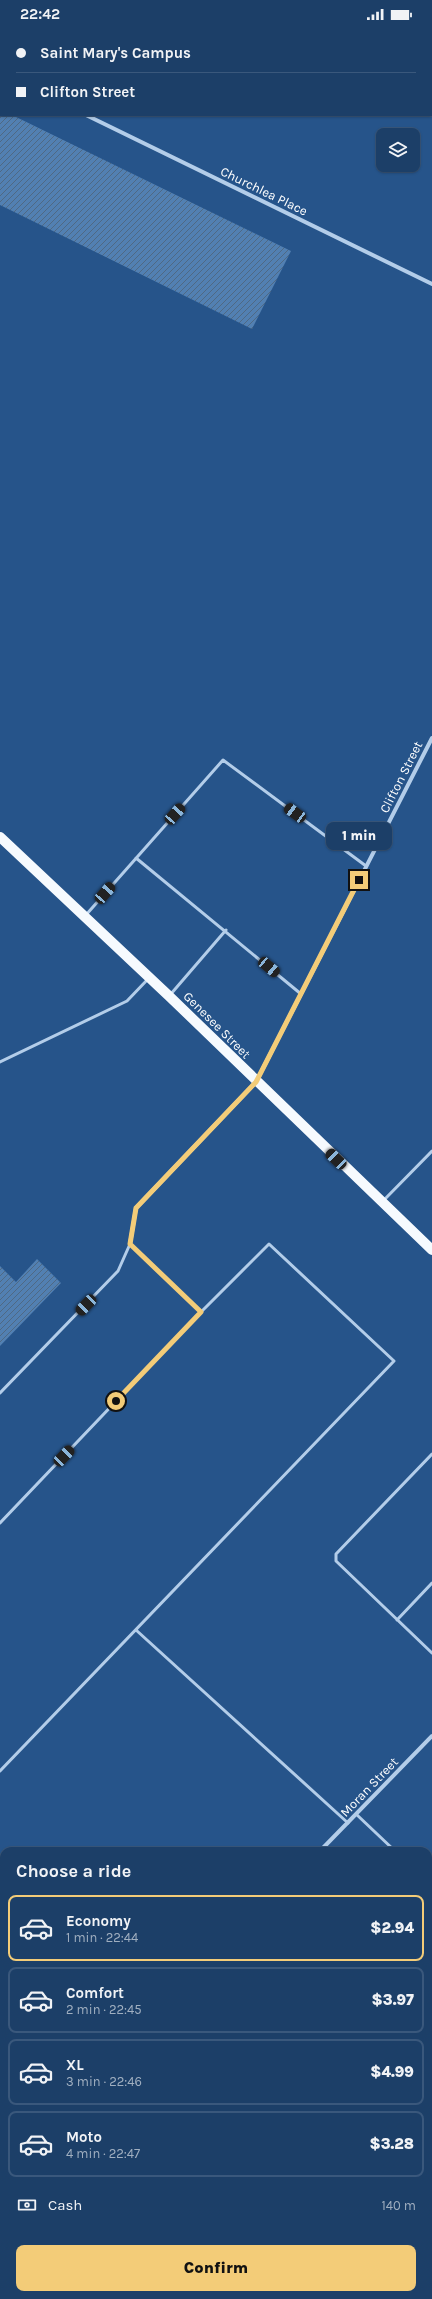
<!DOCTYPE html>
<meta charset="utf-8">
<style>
:root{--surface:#1c3f68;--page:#25466e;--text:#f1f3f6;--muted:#a0afc0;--line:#3a587c;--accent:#f3cc78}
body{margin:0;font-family:Karla,sans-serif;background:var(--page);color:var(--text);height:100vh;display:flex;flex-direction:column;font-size:15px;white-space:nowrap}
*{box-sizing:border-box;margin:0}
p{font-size:13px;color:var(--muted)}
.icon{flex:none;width:22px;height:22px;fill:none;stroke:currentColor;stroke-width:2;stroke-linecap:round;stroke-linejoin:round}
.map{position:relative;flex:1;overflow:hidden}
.drawer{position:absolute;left:0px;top:1819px;width:432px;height:452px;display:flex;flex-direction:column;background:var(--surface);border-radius:12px 12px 0 0;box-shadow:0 1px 3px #0004,0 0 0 1px var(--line)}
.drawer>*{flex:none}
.guide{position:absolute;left:0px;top:0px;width:432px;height:88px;box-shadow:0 1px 3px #0004,0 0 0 1px var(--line);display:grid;align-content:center;height:88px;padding:0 16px;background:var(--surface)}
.tools{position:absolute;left:376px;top:100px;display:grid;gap:8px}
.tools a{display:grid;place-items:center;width:44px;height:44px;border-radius:8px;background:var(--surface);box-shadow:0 1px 3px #0004,0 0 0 1px var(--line);font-size:20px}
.end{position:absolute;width:18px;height:18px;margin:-9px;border:5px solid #f3cc78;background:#111;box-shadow:0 0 0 2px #111}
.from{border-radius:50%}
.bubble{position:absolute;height:28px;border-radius:8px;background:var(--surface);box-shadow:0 1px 3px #0004,0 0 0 1px var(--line);font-size:13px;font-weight:800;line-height:28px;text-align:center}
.car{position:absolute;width:12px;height:24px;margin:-12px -6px;border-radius:5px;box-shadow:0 0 3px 1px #0007;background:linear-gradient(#222 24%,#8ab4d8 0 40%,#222 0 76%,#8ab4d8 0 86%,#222 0)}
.guide b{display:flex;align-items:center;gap:14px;height:38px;font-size:15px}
.guide b+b{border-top:1px solid var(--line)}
.guide i{width:10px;height:10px;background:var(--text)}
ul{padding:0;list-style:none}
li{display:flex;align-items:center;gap:12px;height:66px;margin:0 8px 6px;padding:0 8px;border:2px solid var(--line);border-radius:8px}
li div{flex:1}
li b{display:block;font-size:15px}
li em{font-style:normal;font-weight:800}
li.on{border-color:var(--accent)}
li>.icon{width:36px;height:36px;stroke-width:1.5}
h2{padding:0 16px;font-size:18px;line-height:48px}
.pay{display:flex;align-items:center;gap:10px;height:44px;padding:0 16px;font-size:15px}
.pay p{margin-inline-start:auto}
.primary-button{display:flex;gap:8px;margin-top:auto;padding:8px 16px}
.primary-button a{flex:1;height:46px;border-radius:8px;background:var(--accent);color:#111;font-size:16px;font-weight:800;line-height:46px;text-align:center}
.status{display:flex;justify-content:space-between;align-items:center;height:28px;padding:0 20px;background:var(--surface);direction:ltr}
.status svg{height:11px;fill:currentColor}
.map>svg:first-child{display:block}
</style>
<div class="status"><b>22:42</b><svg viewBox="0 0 49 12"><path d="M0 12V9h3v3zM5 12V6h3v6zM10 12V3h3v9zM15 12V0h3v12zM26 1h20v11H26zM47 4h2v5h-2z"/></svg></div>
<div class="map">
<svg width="432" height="2271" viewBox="0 0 432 2271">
<defs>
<pattern id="building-hatch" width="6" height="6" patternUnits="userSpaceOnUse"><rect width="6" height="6" fill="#5280b2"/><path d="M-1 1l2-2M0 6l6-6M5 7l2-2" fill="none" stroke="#4f6984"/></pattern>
</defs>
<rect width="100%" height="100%" fill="#26548a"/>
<path fill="url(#building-hatch)" d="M0,87h12l279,136 -39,78 -252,-124z
M37,1231l24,24 -61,63v-80l16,16z
M0,2060l4,4v152l-4,-4z
M56,2267h155l1,1 -2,3h-149z"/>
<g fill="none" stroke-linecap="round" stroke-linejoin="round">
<path stroke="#b3cde9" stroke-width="3" d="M136,830l165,136
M85,888l138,-156 143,106
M170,967l56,-65
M0,1034l127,-61 21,-22
M383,1173l49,-50
M0,1365l118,-122 12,-27 71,68
M432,1426l-96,100v7l96,92
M0,1495l201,-211 68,-68 125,117 -394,410
M397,1592l35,-37
M136,1602l212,193
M356,1786l39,37
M428,1855l4,4"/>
<path stroke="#b3cde9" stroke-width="4" d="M0,45h1
M86,87l346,169
M130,1216l6,-36 120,-126 176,-344
M320,1823l112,-115
M0,1920l4,4
M428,2011l4,4
M428,2134l4,-4
M297,2271l4,-4"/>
<path stroke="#f6fafe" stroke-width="10" d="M0,809l169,159 263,254"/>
</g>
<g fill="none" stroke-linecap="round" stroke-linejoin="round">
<path stroke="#f3cc78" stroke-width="5" d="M116,1373l85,-89 -71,-68 6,-36 120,-126 103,-202"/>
</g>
<g text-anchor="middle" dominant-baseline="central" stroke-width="3" stroke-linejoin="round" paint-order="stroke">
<g font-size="13" fill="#fff" stroke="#26548a">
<text transform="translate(264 163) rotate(26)">Churchlea Place</text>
<text transform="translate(401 749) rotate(-63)">Clifton Street</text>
<text transform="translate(217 997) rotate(45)">Genesee Street</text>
<text transform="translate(369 1759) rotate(-46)">Moran Street</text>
</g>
</g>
</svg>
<div class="tools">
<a><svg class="icon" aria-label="layers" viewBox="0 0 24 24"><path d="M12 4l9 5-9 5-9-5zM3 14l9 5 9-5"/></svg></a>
</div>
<i class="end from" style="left:116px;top:1373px"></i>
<i class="end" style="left:359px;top:852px"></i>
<div class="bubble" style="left:326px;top:794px;width:66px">1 min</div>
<i class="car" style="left:295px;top:785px;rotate:306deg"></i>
<i class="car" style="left:175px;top:786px;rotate:42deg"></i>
<i class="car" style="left:105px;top:865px;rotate:41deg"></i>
<i class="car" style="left:269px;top:939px;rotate:130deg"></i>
<i class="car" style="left:336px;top:1131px;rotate:314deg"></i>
<i class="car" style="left:86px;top:1277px;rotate:224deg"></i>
<i class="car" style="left:64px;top:1428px;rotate:44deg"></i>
<div class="guide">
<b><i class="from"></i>Saint Mary's Campus</b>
<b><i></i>Clifton Street</b>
</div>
<section class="drawer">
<h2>Choose a ride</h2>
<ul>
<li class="on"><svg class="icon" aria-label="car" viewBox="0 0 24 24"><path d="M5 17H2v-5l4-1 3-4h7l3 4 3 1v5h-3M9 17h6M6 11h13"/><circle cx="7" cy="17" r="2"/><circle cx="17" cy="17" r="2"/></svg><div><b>Economy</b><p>1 min · 22:44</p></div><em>$2.94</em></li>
<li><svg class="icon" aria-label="car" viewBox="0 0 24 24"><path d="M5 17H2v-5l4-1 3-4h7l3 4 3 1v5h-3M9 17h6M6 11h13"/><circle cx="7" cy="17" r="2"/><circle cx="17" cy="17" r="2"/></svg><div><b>Comfort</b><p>2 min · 22:45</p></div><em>$3.97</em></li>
<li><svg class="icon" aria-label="car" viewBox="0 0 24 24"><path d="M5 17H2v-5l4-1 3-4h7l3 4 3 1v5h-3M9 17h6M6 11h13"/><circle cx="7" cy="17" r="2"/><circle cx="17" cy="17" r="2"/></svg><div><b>XL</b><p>3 min · 22:46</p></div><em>$4.99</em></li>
<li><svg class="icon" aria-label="car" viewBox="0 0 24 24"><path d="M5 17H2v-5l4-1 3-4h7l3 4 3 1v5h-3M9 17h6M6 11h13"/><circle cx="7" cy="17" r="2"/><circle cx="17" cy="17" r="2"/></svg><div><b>Moto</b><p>4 min · 22:47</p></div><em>$3.28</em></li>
</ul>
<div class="pay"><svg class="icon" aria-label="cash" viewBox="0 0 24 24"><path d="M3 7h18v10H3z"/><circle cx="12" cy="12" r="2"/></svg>Cash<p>140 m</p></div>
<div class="primary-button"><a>Confirm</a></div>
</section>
</div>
